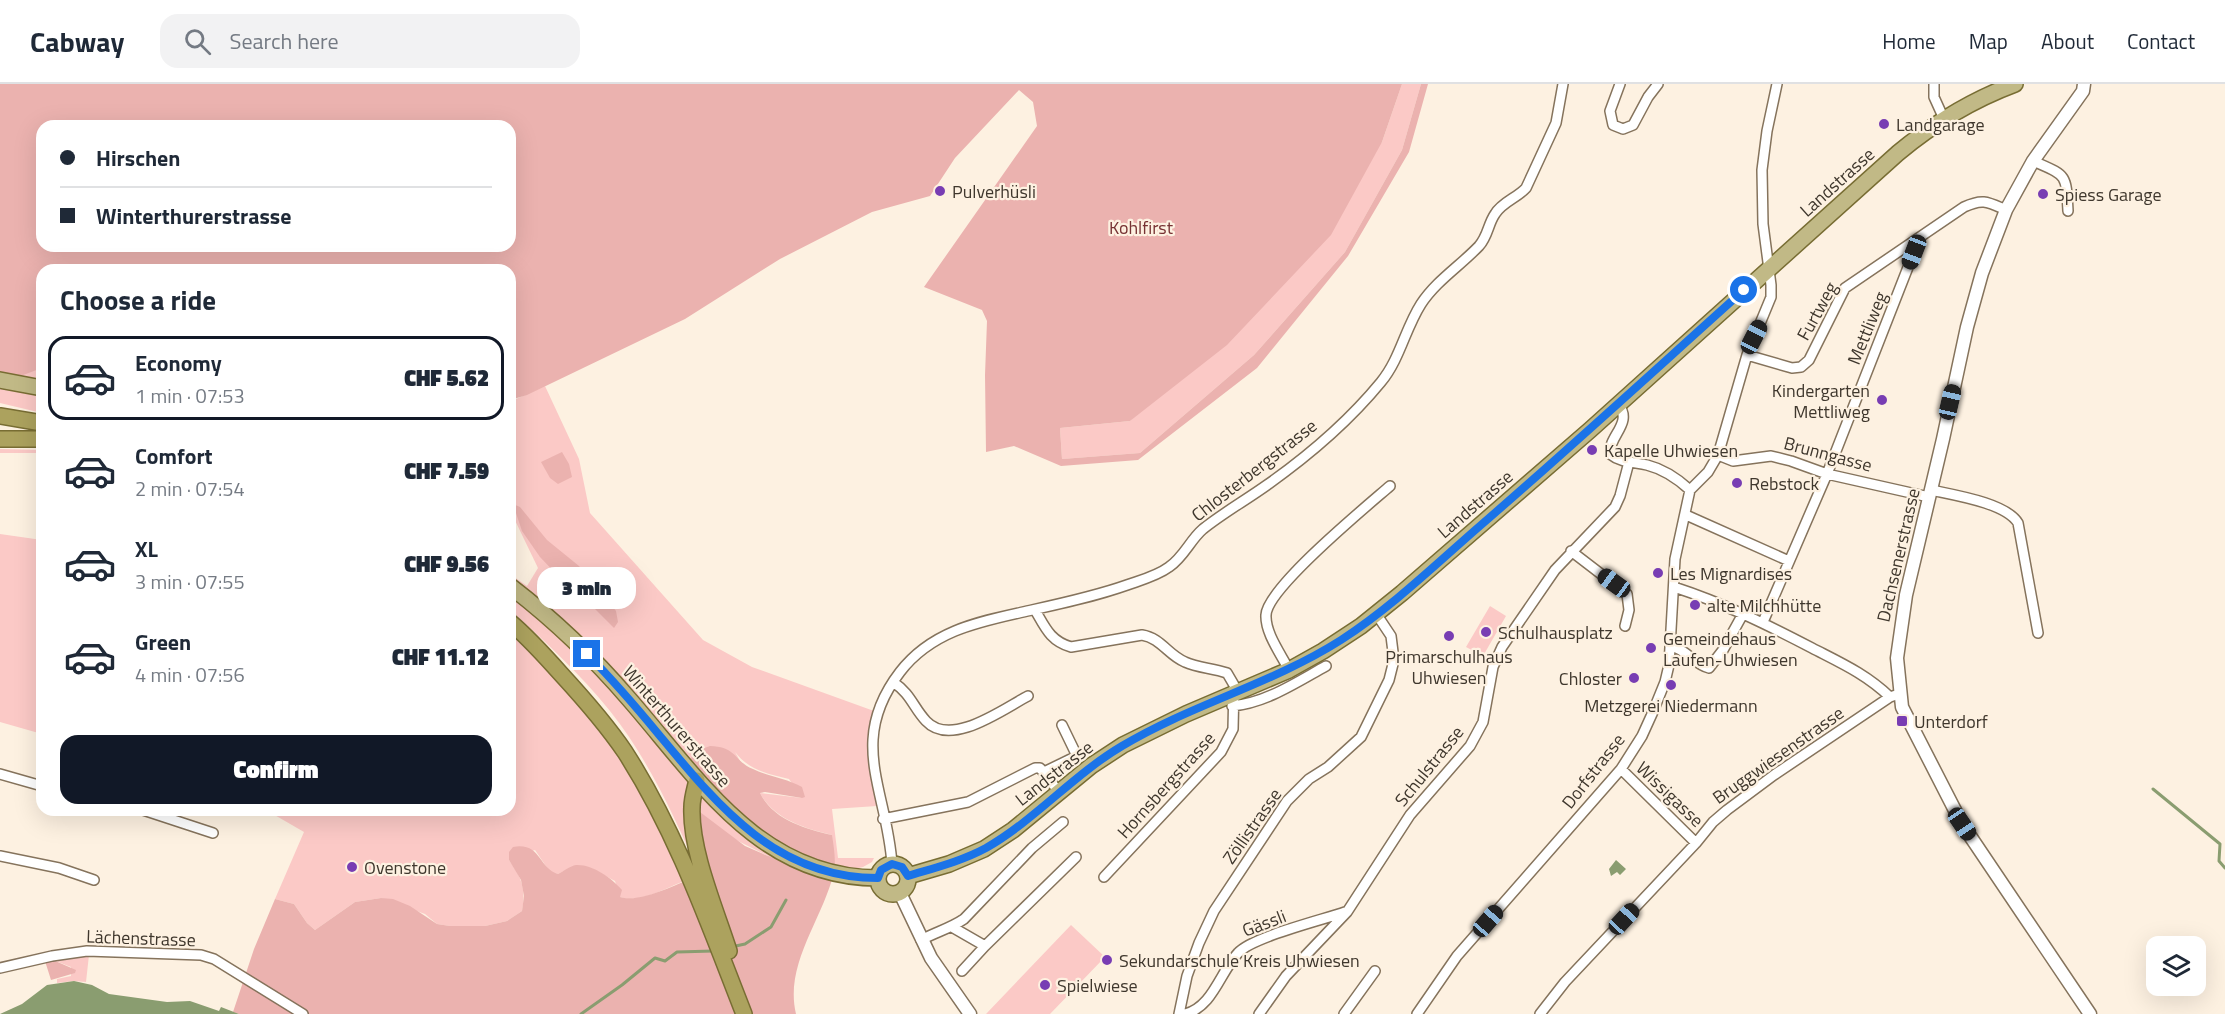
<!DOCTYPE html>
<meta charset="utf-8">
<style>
:root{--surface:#fff;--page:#f2f2f3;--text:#1f2937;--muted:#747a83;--line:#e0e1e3;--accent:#111827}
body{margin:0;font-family:"Titillium Web",sans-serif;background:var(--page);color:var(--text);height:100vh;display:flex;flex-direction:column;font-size:22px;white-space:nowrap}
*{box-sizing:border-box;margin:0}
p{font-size:20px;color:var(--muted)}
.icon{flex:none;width:33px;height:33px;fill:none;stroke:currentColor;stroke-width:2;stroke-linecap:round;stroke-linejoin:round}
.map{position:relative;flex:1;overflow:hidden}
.drawer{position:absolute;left:36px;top:180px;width:480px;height:552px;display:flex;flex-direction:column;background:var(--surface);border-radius:18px;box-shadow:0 6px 24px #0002}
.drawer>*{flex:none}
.hud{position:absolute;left:36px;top:36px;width:480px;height:132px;border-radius:18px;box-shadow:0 6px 24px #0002;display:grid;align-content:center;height:132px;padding:0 24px;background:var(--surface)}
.tools{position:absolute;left:2146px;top:852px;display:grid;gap:12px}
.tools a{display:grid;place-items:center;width:60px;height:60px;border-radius:12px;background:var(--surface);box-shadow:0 6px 24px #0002;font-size:30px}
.end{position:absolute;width:27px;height:27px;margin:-14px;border:8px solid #1a73e8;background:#fff;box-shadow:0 0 0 3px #fff}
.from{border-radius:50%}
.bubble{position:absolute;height:42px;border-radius:18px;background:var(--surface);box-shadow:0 6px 24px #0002;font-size:20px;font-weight:800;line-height:42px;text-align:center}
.car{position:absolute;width:18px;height:36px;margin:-18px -9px;border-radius:8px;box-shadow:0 0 4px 2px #0007;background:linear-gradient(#222 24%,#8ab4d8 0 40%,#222 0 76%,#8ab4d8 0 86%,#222 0)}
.hud b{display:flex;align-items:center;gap:21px;height:57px;font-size:22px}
.hud b+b{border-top:2px solid var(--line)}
.hud i{width:15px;height:15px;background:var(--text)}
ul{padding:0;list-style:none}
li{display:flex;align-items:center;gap:18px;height:84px;margin:0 12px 9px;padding:0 12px;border:3px solid transparent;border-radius:18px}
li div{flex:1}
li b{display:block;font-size:22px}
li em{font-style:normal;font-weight:800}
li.active{border-color:var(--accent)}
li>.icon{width:54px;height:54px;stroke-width:1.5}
h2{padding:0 24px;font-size:27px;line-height:72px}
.action{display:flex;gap:12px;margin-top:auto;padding:12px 24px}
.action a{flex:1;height:69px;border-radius:18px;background:var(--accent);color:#fff;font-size:24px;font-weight:800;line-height:69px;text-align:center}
header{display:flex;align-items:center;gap:36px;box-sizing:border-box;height:84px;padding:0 30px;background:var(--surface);border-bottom:2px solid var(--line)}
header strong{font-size:28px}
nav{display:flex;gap:33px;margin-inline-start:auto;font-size:21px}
.search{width:420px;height:54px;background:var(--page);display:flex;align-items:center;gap:15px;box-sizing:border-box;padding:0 21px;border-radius:18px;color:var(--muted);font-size:22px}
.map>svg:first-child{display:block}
</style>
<header>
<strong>Cabway</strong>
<div class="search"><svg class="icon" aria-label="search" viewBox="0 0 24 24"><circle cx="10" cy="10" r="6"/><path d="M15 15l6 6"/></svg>Search here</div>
<nav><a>Home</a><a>Map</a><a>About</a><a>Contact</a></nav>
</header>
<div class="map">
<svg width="2225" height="930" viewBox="0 0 2225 930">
<rect width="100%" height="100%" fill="#fdf1e1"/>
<path fill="#fbc9c6" d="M1402,0h19l-19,66 -57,102 -91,103 -114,98 -78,6 -2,-31 70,-7 252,-279z
M42,284v45l-42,-10v-23z
M545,302l34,73 11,54 113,127 49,27 122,44c-10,33 -4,63 3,95l-45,3 6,49h36l-2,4 -9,5 -30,7 -1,-39c-26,-6 -59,-16 -72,-42l42,5 -13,-19c-22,-5 -40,-9 -54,-27l63,110 -30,-6 -36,-18 -32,37c-25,-57 -51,-115 -90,-164 -30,-37 -64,-69 -100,-101v-36l17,12 11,-18 -28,-58v-110l6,-1z
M0,365l42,1v3h-42z
M0,450l42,6v194l-42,-12z
M1490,522l16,10 -23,40 -17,-9z
M510,544c22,23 48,45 68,70 43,57 76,118 106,183 -18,7 -45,23 -64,16l-5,-16c-25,-13 -30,-22 -57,-7l-8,-2 -15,-22 -26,10c13,18 17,29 13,51l-15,10 -22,5h-35l-13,-2 -12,-10 -44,-16 -26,4 -40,28 -8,-7 -13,-19 -19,-5 29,-67 -38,-22h244z
M1071,841l34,32 -55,57h-64z
M89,871l-3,27 -12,-1 -17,2v-4l14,-3v-9l-18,-7z"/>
<path fill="#ebb2af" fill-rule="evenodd" d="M0,0h1402l-20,58 -51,93 -104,110 -97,76 -70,7 2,31 78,-6 114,-98 91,-103 57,-102 19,-66h7l-19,68 -61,104 -91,112 -119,92 -77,6 -47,-20 -28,6 -1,-77 2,-54 -5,-11 -58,-23 113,-161 -4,-24 -14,-12 -64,68 -25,38 -58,16 -92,47 -95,60 -158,76 -17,5v-130h-468v98l-35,13 -7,-1zM42,42h468v120h-468z
M562,368l7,12 3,13 -14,7 -8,-6 -9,-16z
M513,420l7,3 27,33 32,26 37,45 2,11 -4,6 -21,-21 -11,-6 -42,-44 -18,-26z
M710,662c28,1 23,15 43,23 17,8 33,9 49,18l3,10 -3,1 -37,-6 -5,1c13,27 46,36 72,42 2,13 4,25 2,37 -11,47 -50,92 -38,142h-557l-6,-2 21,-63 21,-50 19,5 13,19 8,7 40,-28 26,-4 12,1 17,7 27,18 13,2h35l22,-5 15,-10 2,-15 -3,-16 -12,-20v-8l4,-5c28,-5 25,21 45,27 6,-3 12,-8 18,-9 16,-1 36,13 46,25l-2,7c20,7 61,-15 80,-22l-8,-69 53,40 23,10 27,5 -13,-8 -97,-89 14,-14z
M53,876l23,10 -1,3 -24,7 -6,-19z"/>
<path fill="#8a9d70" d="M1616,776l10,9 -6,6 -3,-3 -6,4 -2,-7z
M74,897l18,4 17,9 58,8 23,-1 29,10 2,-4 18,7h-239l22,-10 25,-19z"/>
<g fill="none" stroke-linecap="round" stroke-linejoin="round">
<path stroke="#8a9d70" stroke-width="3" d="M2153,705l67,55 -1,17 6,7
M731,863l14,-3 26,-17 15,-27
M581,930l41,-29 33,-27 10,3 12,-9 36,-1"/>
<g stroke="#85735c" stroke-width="12">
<path id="minor" d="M1620,0l-10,27 3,14 10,4 10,-4 15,-28 10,-13
M1934,0v13l10,22
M2033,77c34,15 33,12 35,50
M1747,271l45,13 9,-1 8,-7 36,-72 119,-81c19,-9 24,-5 42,3
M1618,320c16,19 -10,32 -8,50 11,9 24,8 37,11 16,4 31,14 43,25
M1718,371l15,6 38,-5 20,5 36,13 102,23
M1931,406c23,5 75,13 87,33l20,110
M1686,431l103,46
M1571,467l56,43 2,16 -4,16
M1674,503c49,16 92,37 138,61 29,15 54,26 78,49
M1035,526c10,17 15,31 36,37l71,-12c19,3 26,20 43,27 13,6 28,6 42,11l7,12 -1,44 -12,23 -117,125
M1763,538l64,-148 87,-222 -2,-8
M1671,562c15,3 24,19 38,22l14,-18 21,-38
M1289,586c-8,-16 -24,-37 -23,-55 1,-27 101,-109 124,-129
M893,598c18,12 20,25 33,39 25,27 77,-12 102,-25
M1232,622c34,-3 65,-24 94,-40
M1621,685l75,74
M1044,688l33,-16 -15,-31
M0,690l42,12
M143,726l70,23
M883,735l85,-17 67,-34h5l19,24
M0,772l59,12 35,12
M892,780c-5,-74 -45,-123 8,-192 33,-43 83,-51 132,-62 32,-7 64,-14 95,-25 14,-5 30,-9 42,-18 15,-10 21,-27 34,-38 20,-16 43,-29 64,-44 41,-29 82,-64 114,-103 19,-23 24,-53 40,-78 15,-23 39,-38 58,-58 9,-10 9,-22 16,-32 7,-12 22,-16 31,-26l30,-65 7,-39
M952,843l33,19 91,-89
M921,856c15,-8 30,-12 43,-21l68,-71 31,-26
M0,884l52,-12 35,-5 114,4 13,4 89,55
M962,887l23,-25
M1179,930l8,-38 12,-33 15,-32 73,-110 22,-22 19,-12 33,-30 28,-57 5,-20 -3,-24 -14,-21
M1185,930c28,-7 35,-42 53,-61 14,-16 84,-33 107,-41
M1259,930l27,-38 61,-64 63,-97 60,-69 13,-24 10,-55 9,-20 53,-77 60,-63 5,-11 9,-34
M1344,930l31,-43
M1417,930l40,-58 164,-187 21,-33 10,-22 13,-32 4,-17 6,-106 15,-69 18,-18 10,-17 29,-100 24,-58v-12l-8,-61 -1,-54 5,-39 10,-47
M1540,930l25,-32 131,-139 17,-21 14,-12 47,-35 116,-78 9,-3"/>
</g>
<g stroke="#85735c" stroke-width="15">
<path id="tertiary" d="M2084,0l-1,7 -50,70 -27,49 -24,63 -15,54 -24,112 -37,156 -9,63 5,49 60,117 128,190
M900,809l31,65 39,56"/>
</g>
<g stroke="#786d33" stroke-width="18">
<path id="primary" d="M0,296l42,8
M510,502c43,33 83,71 119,113 69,79 130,179 249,179
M878 795a15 15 0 1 1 30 0a15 15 0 1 1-30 0Z
M908,792l41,-12 35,-15 29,-19 78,-64 32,-21 63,-31 103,-44 34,-19 38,-25 41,-33 188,-163 308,-277c36,-30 74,-53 117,-69"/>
</g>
<g stroke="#786d33" stroke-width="18">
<path id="trunk" d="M0,332l42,7
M0,355h42
M510,538c19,16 35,34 51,52 23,25 45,50 64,78 52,81 84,173 119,262
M697,696c-2,9 -5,18 -5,27 -2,43 24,103 37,144"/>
</g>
<use href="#minor" stroke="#fff" stroke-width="9"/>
<use href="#tertiary" stroke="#fff" stroke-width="12"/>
<use href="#primary" stroke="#c1b986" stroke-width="15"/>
<use href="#trunk" stroke="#aca25e" stroke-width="15"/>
</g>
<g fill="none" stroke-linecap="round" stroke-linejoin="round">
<path stroke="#1a73e8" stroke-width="8" d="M587,570c26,26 50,54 73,82 59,71 117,142 218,142l3,-8 11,-6 10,3 6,9c26,-8 54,-15 78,-28 49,-28 87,-73 136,-102 70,-42 150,-62 219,-106 51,-33 95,-76 140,-115 89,-77 175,-156 263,-235"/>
</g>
<g fill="#783db3" stroke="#fdf1e1" stroke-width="2">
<circle cx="1884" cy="40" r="6"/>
<circle cx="940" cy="107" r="6"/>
<circle cx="2043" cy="110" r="6"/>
<circle cx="1882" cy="316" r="6"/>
<circle cx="1592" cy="366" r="6"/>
<circle cx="1737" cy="399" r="6"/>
<circle cx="1658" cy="489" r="6"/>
<circle cx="1695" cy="521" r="6"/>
<circle cx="1486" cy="548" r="6"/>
<circle cx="1449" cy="552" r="6"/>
<circle cx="1651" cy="564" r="6"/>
<circle cx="1634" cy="594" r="6"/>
<circle cx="1671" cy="601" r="6"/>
<rect x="1896" y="631" width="12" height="12" rx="3"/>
<circle cx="352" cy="783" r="6"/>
<circle cx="1107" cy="876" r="6"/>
<circle cx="1045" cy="901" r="6"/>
</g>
<g text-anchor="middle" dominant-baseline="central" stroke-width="4.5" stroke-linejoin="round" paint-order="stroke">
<g font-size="18" fill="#3f372d" stroke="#fdf1e1" text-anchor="start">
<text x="1896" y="40">Landgarage</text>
<text x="952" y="107">Pulverhüsli</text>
<text x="2055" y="110">Spiess Garage</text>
<text x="1870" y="306" text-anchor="end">Kindergarten<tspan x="1870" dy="21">Mettliweg</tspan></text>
<text x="1604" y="366">Kapelle Uhwiesen</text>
<text x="1749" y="399">Rebstock</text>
<text x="1670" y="489">Les Mignardises</text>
<text x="1707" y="521">alte Milchhütte</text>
<text x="1498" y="548">Schulhausplatz</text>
<text x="1663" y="554">Gemeindehaus<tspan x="1663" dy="21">Laufen-Uhwiesen</tspan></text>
<text x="1449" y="572" text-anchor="middle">Primarschulhaus<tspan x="1449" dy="21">Uhwiesen</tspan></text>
<text x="1622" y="594" text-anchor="end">Chloster</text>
<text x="1671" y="621" text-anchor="middle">Metzgerei Niedermann</text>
<text x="1914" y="637">Unterdorf</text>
<text x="364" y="783">Ovenstone</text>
<text x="1119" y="876">Sekundarschule Kreis Uhwiesen</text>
<text x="1057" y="901">Spielwiese</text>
</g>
<g font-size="18" fill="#3f372d" stroke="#fdf1e1">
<text transform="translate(1837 98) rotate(-42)">Landstrasse</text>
<text transform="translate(1817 227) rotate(-61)">Furtweg</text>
<text transform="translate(1867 244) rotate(-68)">Mettliweg</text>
<text transform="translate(1828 370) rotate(15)">Brunngasse</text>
<text transform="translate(1254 386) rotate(-38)">Chlosterbergstrasse</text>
<text transform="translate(1475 420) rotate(-41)">Landstrasse</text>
<text transform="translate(1898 471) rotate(-77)">Dachsenerstrasse</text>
<text transform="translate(677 642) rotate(49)">Winterthurerstrasse</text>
<text transform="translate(1778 671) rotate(-35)">Bruggwiesenstrasse</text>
<text transform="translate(1429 682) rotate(-51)">Schulstrasse</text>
<text transform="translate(1593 687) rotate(-52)">Dorfstrasse</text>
<text transform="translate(1054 689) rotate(-38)">Landstrasse</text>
<text transform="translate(1166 701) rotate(-48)">Hornsbergstrasse</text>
<text transform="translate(1670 710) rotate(44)">Wissigasse</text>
<text transform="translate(1252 742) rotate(-55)">Zöllistrasse</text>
<text transform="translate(1264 839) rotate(-21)">Gässli</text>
<text transform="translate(141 854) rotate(2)">Lächenstrasse</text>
</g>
<g font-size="18" fill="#773233" stroke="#fdf1e1">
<text x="1141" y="143">Kohlfirst</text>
</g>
</g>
</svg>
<div class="tools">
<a><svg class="icon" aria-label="layers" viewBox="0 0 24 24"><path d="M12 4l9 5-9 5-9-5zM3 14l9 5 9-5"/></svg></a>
</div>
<i class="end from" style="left:1744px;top:206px"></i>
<i class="end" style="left:587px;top:570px"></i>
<div class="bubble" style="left:537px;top:483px;width:99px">3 min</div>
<i class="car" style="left:1914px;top:168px;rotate:201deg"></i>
<i class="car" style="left:1754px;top:253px;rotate:27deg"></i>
<i class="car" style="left:1950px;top:318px;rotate:13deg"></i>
<i class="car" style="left:1614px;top:499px;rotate:306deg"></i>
<i class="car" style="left:1962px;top:740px;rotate:146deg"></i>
<i class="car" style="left:1624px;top:835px;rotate:43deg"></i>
<i class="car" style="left:1488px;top:837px;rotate:41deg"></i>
<div class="hud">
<b><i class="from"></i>Hirschen</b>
<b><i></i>Winterthurerstrasse</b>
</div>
<section class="drawer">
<h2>Choose a ride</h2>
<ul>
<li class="active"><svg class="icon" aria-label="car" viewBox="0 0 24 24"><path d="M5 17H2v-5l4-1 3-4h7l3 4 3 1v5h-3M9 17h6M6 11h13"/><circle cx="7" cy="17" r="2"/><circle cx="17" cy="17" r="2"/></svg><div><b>Economy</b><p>1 min · 07:53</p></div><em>CHF 5.62</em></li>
<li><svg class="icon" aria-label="car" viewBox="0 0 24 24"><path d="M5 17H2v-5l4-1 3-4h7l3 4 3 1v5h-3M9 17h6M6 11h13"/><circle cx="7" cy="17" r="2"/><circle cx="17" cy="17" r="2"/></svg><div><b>Comfort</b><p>2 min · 07:54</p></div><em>CHF 7.59</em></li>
<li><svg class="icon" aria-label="car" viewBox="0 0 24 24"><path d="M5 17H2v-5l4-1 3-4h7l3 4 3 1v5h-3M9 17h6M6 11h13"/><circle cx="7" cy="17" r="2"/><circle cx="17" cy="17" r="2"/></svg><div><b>XL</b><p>3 min · 07:55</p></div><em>CHF 9.56</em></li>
<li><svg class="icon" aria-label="car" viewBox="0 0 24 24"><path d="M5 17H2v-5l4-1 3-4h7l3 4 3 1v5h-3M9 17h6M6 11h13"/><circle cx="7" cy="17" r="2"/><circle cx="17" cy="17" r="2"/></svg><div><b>Green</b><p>4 min · 07:56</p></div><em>CHF 11.12</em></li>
</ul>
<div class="action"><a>Confirm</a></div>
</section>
</div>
